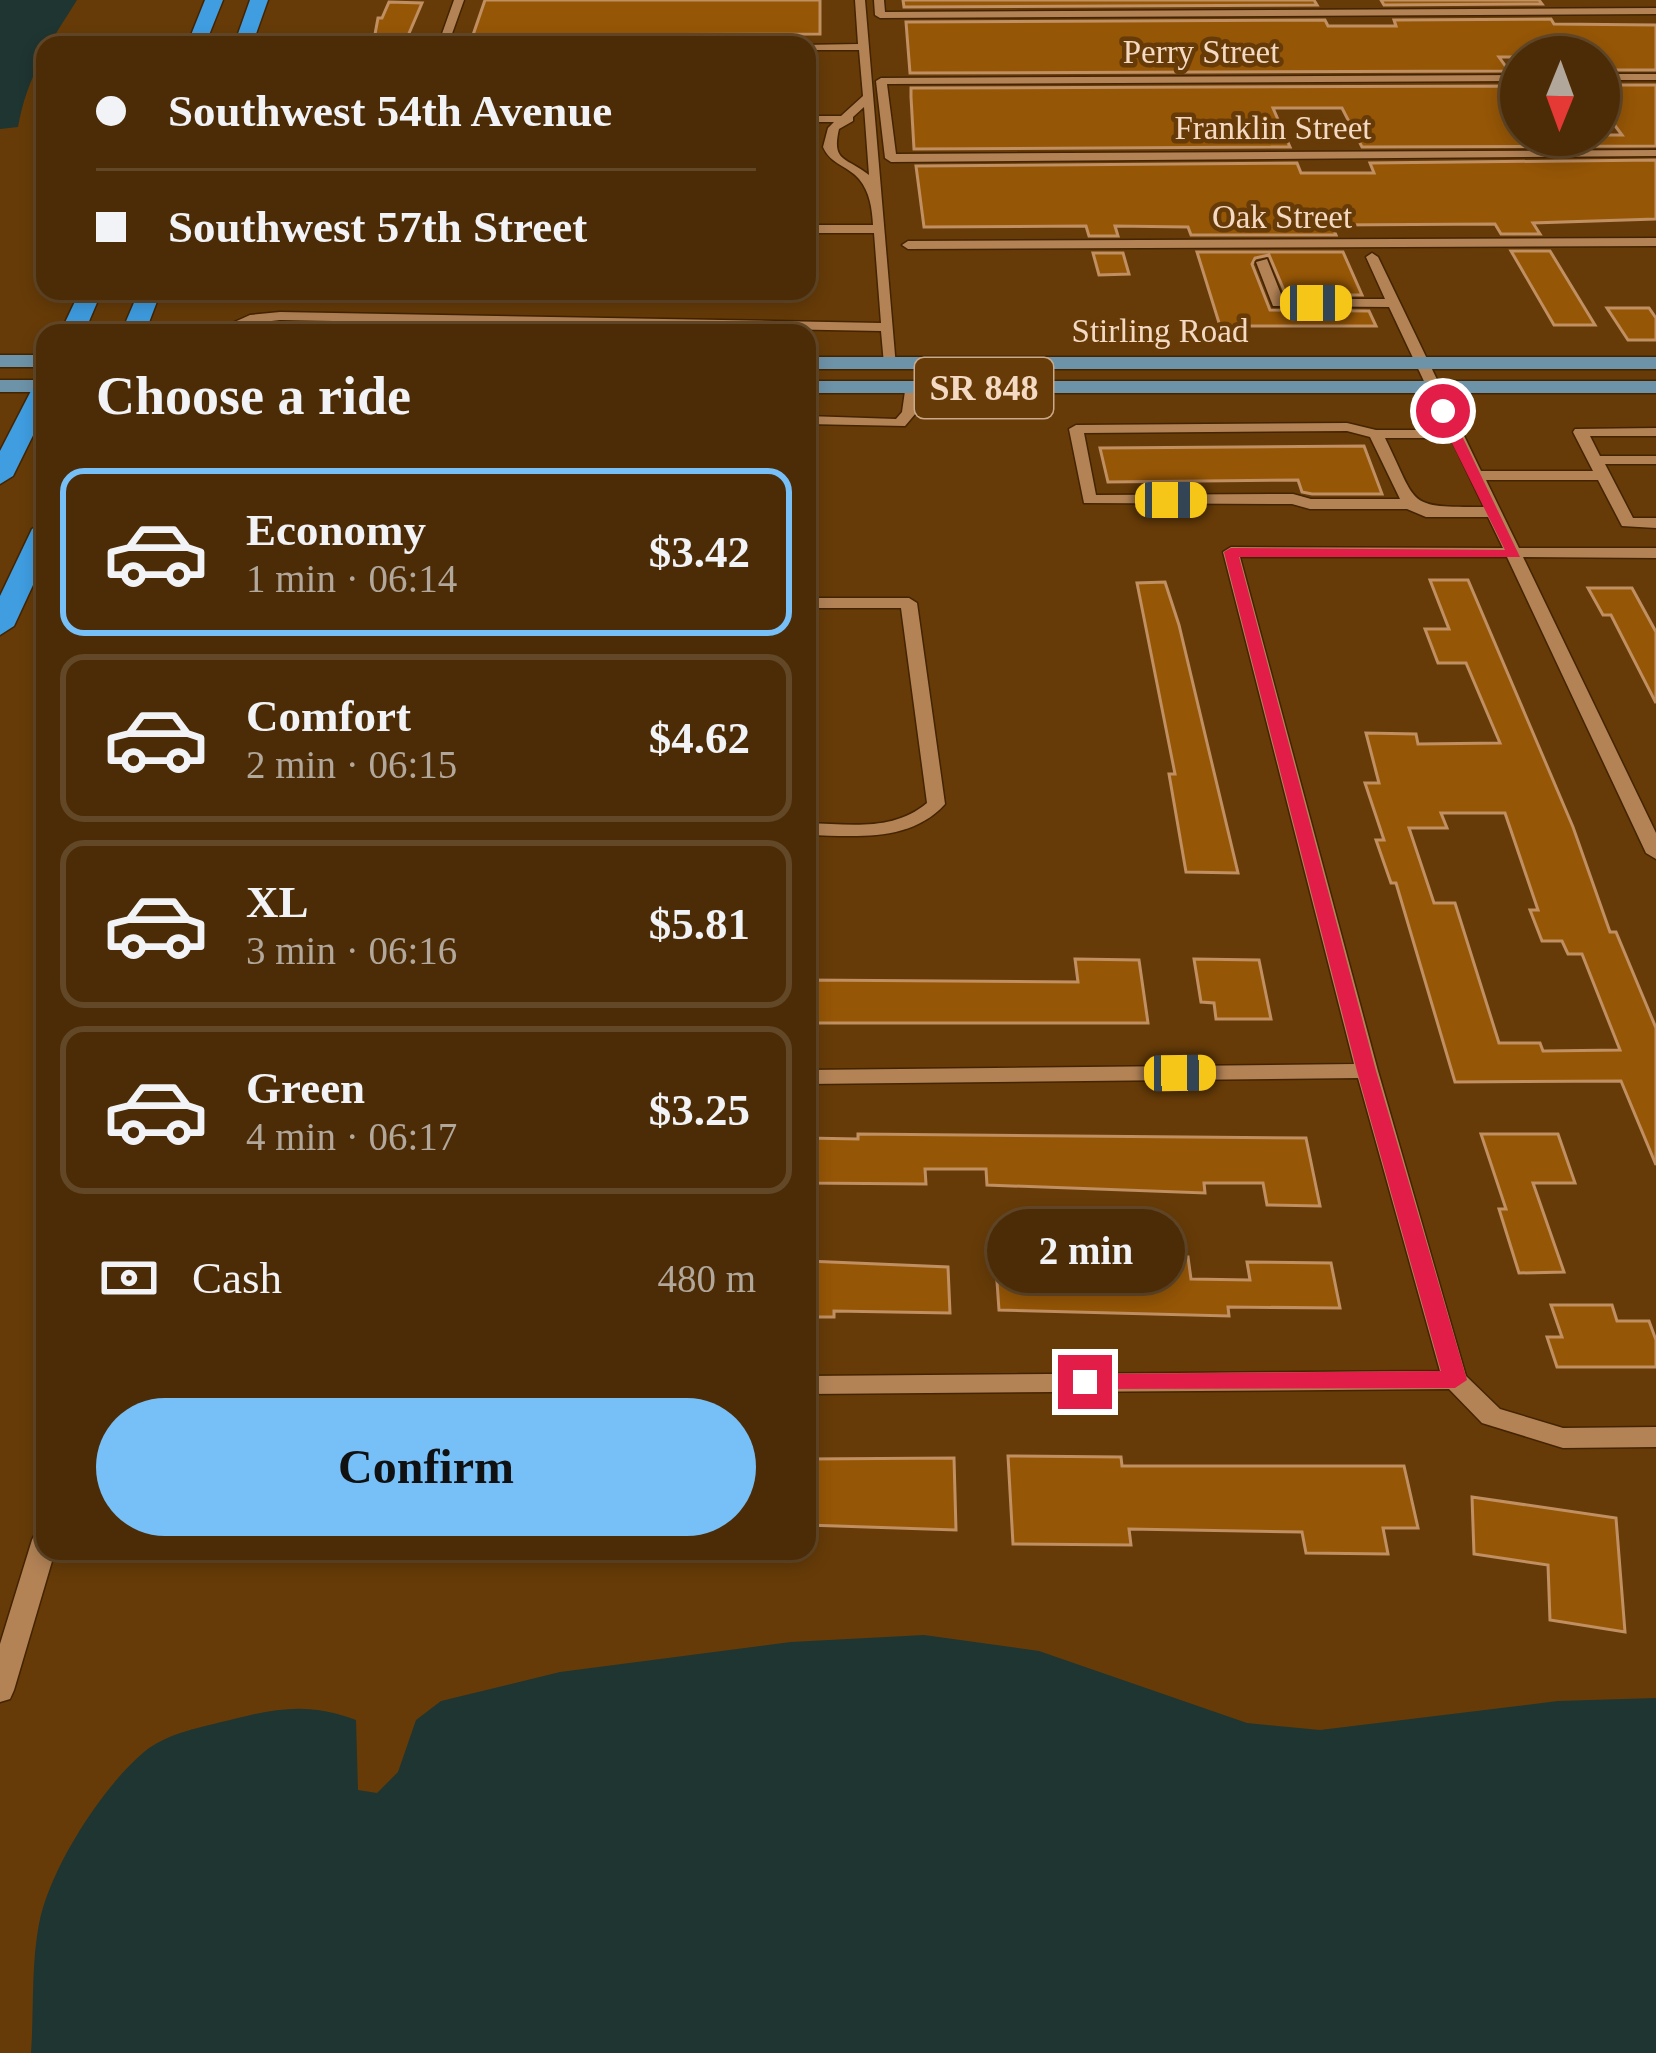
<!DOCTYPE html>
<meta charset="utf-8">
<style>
:root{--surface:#4c2c06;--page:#563814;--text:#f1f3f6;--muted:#b2a79b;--line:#634828;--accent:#77bff7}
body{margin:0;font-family:Georgia,serif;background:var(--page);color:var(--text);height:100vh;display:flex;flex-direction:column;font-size:45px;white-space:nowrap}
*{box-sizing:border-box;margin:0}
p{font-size:39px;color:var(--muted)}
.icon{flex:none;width:66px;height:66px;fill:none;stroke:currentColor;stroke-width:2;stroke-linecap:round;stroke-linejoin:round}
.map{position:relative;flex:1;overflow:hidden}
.side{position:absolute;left:36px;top:324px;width:780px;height:1236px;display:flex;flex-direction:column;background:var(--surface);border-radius:24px;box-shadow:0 6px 18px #0003,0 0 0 3px var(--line)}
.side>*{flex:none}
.guide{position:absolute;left:36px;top:36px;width:780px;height:264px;border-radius:24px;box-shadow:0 6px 18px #0003,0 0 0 3px var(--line);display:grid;align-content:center;height:264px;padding:0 60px;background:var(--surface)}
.needle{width:78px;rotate:181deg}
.tools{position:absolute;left:1500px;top:36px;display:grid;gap:24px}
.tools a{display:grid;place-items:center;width:120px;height:120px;border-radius:50%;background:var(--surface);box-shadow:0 6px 18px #0003,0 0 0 3px var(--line);font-size:60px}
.end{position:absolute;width:54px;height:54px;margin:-27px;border:15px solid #e11d48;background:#fff;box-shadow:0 0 0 6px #fff}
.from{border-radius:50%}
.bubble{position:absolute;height:84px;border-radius:42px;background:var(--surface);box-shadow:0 6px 18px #0003,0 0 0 3px var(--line);font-size:39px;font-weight:600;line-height:84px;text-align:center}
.car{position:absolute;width:36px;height:72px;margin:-36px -18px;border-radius:15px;box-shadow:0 0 9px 3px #0007;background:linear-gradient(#f5c518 24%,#345 0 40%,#f5c518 0 76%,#345 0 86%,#f5c518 0)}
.guide b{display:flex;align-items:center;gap:42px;height:114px;font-size:45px}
.guide b+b{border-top:3px solid var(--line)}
.guide i{width:30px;height:30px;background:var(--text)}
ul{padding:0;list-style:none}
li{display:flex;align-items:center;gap:36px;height:168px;margin:0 24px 18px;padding:0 36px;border:6px solid var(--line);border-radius:24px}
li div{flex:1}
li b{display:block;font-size:45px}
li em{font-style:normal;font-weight:600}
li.selected{border-color:var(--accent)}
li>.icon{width:108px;height:108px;stroke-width:1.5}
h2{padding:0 60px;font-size:54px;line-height:144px}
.pay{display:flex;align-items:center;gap:30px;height:132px;padding:0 60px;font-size:45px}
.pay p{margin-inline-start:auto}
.action{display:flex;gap:24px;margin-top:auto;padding:24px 60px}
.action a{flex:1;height:138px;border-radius:72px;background:var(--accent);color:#111;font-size:48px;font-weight:600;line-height:138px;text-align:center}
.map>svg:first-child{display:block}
</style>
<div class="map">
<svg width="1656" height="2053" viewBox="0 0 1656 2053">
<rect width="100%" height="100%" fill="#663b08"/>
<path fill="#1f3531" d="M0,0h77c-27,43 -50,76 -59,127l-18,2z
M924,1635l115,16 208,72 73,7 238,-29 98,-3v355h-1625c3,-42 0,-88 8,-129 10,-54 63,-137 105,-172 23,-19 58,-25 86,-32 46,-12 80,-18 126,0l2,70 19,3 21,-21 18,-52 25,-19 119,-29 231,-30z"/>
<path fill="#955606" stroke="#c08f62" stroke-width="3" fill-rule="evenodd" d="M485,0h335v34l-347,1z
M903,0h411l3,5 -413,2z
M1381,0h158l3,4 -158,1z
M389,2l33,1 -18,42h-31l5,-27h4z
M1551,19l3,5 102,1v45h-57v-13h-100l10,14 -599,2 -4,-51 419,-2 3,6h68l-2,-6z
M1599,85h57v61l-294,1 -20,-39h-69l17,39 -376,2 -3,-52v-9l609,-2 1,49h101l-23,-31z
M1656,160v59l-123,4 7,11h-39l-6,-10 -163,1 4,10h-145l-3,-8 -73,-1 3,10h-29l-3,-10 -162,1 -8,-61 381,-3 4,10h73l-4,-10z
M1511,251h39l45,74h-41z
M1197,252h146l19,43h-76l-17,-40 -14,3 -3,6 18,46 99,1 7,15h-156z
M1093,253h30l6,21 -30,1z
M1607,308h42l7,10v22h-28z
M1364,446l18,48h-70l-10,-2 -4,-12 -190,2 -8,-34z
M1430,580h38l105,247 37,105h6l40,96v137l-35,-84 -166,1 -59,-199h-5l-15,-43h8l-19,-57h14l-13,-50 50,1 2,10 82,-1 -34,-80h-28l-13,-34h24zM1441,813h64l33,97h-8l12,31h20l6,13h14l38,96 -77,1 -3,-8h-41l-44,-140h-21l-25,-75h38z
M1165,582l14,43 59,248 -52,-1 -17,-98h6l-38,-191z
M1588,588h44l24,44v71l-45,-88h-8z
M1075,959l64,1 9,63h-341v-43l271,2z
M1194,959l65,1 12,59h-55l-2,-16 -13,-1z
M858,1134l448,4 14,68 -53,-1 -4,-22h-59l1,10 -218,-8 -1,-16h-61l1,15 -119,-1v-45l51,1z
M1481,1134h77l17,49h-42l31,89 -45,1 -20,-64h7z
M1017,1250l171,7 3,22 59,1 -3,-18 84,1 9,45 -112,-1 1,9 -230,-6 -3,-43h22z
M807,1261l141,6 2,46 -116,-2v6h-27z
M1551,1305h61l5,16h32l7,19v27h-99l-10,-30h15z
M1008,1456l113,1 1,9h282l14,62h-35l5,26 -82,-1 -4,-21 -173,-3 2,16 -118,-1z
M954,1458l2,72 -149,-5v-66z
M1472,1497l144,21 9,114 -75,-12 -2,-55 -74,-11z"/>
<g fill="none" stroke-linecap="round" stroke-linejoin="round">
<g stroke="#442400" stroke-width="3">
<path id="minor" d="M454,0h10l-16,45h-10z
M855,0h10l31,367 -12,-3 -3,-33 -601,-11c-25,2 -45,13 -70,13l40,-18 30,-3 601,11 -7,-90h-67v-8h66c-1,-16 -3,-33 -14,-46 -12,-14 -28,-14 -36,-32l5,-19 6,-6h-27v-6h34l22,-20 -4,-46h-52v-5h-4l55,-1zM864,107l5,68c-22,-18 -38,-12 -30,-46l14,-8v-4z
M874,0h10l1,12 771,-4v6l-776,4 -5,-3z
M1599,74h57v6h-57z
M1521,75v6l-634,3 9,70 760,-4v6l-765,6 -6,-4 -9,-77 5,-3z
M1656,238v8l-748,3 -6,-4 6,-4z
M1372,253l6,4 103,214h112l-20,-39 2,-3 81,-1v8h-66l10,20h56v8h-51l28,54h23v10l-34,-2 -24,-46h-112l33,68h137v10l-133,-1 133,276v26l-10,-6 -139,-296h-267l138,514 88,305 34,33 63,19 93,-1v20l-93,1 -81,-25 -33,-34 -642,5v-18l633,-5 -82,-293 -551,6v-14l547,-6 -131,-512 8,-5 272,1 -15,-31h-62l-19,-8h-97l-18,-5 -208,-1 -15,-74 7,-4 271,-2 29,7h71l-58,-123 -116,-1 -17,-44 11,-3 16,40h102l-19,-42zM1347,431l23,6 30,62h-89l-18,-5 -197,1 -12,-62zM1385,438h66l33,69c-79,0 -65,0 -99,-69z
M906,384l12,3 -2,26 -11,13 -98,-2v-8l89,3 6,-7z
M807,598h102l8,5 28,201c-35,39 -90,32 -138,31v-12c41,1 86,9 120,-20l-26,-195h-94z
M45,1529v22h10l-41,139 -4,9 -10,3v-58l32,-104 4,-8z"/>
</g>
<g stroke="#442400" stroke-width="3">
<path id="major" d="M0,355h45v12h-45z
M807,357h849v12h-849z
M0,380h45v12h-45z
M807,381h849v12h-849z"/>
</g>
<g stroke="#442400" stroke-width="3">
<path id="highway" d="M205,0h18l-18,45h-18z
M250,0h18l-16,45h-18z
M80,291h22l-18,42h-24z
M139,291h22l-16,42h-24z
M45,380v31l-32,65 -13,8v-33l33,-64z
M45,521v38l-31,67 -14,9v-39l32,-67z"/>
</g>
<use href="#minor" fill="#b38356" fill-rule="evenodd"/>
<use href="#major" fill="#6d93a9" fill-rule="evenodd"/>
<use href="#highway" fill="#3f9de0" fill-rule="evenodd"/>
</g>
<path fill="#e11d48" d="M1443,407l7,4 70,146h-281l137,514 91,309 -12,8 -378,1 -4,-7 12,-8 356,-3 -84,-300 -133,-519 7,-4 274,2 -69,-139z"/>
<g text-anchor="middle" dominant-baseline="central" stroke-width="9" stroke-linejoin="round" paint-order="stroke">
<g font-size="33" fill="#f5dac3" stroke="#663b08">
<text x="1201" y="52">Perry Street</text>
<text x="1273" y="128">Franklin Street</text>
<text x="1282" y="217">Oak Street</text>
<text x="1160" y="331">Stirling Road</text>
</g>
<rect fill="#663b08" stroke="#caaa8b" stroke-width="3" x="915" y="358" width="138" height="60" rx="9"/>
<g font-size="36" font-weight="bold" fill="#f5dac3">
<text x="984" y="388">SR 848</text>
</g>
</g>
</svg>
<div class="tools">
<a><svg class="needle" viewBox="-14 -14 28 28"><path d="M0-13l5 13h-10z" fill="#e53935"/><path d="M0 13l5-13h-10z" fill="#b2a79b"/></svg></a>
</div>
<i class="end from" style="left:1443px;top:411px"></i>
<i class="end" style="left:1085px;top:1382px"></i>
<div class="bubble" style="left:987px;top:1209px;width:198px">2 min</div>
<i class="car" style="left:1316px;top:303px;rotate:90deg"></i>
<i class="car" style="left:1171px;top:500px;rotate:90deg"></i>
<i class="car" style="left:1180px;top:1073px;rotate:89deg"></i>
<div class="guide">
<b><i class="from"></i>Southwest 54th Avenue</b>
<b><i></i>Southwest 57th Street</b>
</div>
<section class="side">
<h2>Choose a ride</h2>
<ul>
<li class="selected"><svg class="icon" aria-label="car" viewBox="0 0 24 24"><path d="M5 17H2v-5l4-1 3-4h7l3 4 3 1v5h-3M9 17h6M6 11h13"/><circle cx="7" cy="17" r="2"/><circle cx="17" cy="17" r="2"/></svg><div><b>Economy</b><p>1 min · 06:14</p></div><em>$3.42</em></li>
<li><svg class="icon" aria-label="car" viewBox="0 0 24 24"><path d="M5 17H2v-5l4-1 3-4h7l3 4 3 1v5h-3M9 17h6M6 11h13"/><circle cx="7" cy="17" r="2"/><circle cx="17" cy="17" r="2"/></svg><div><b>Comfort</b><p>2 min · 06:15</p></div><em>$4.62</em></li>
<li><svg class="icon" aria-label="car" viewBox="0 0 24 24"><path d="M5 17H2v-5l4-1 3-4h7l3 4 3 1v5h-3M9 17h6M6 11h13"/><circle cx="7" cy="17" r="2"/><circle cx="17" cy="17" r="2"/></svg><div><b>XL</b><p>3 min · 06:16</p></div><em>$5.81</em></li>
<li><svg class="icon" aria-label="car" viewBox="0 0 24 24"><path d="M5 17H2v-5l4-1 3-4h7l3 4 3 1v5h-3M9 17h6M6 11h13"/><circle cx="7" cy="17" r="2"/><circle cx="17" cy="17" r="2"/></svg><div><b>Green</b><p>4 min · 06:17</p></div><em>$3.25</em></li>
</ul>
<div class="pay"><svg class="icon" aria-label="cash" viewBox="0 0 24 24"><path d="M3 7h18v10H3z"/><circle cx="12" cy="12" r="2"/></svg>Cash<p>480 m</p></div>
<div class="action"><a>Confirm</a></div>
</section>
</div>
